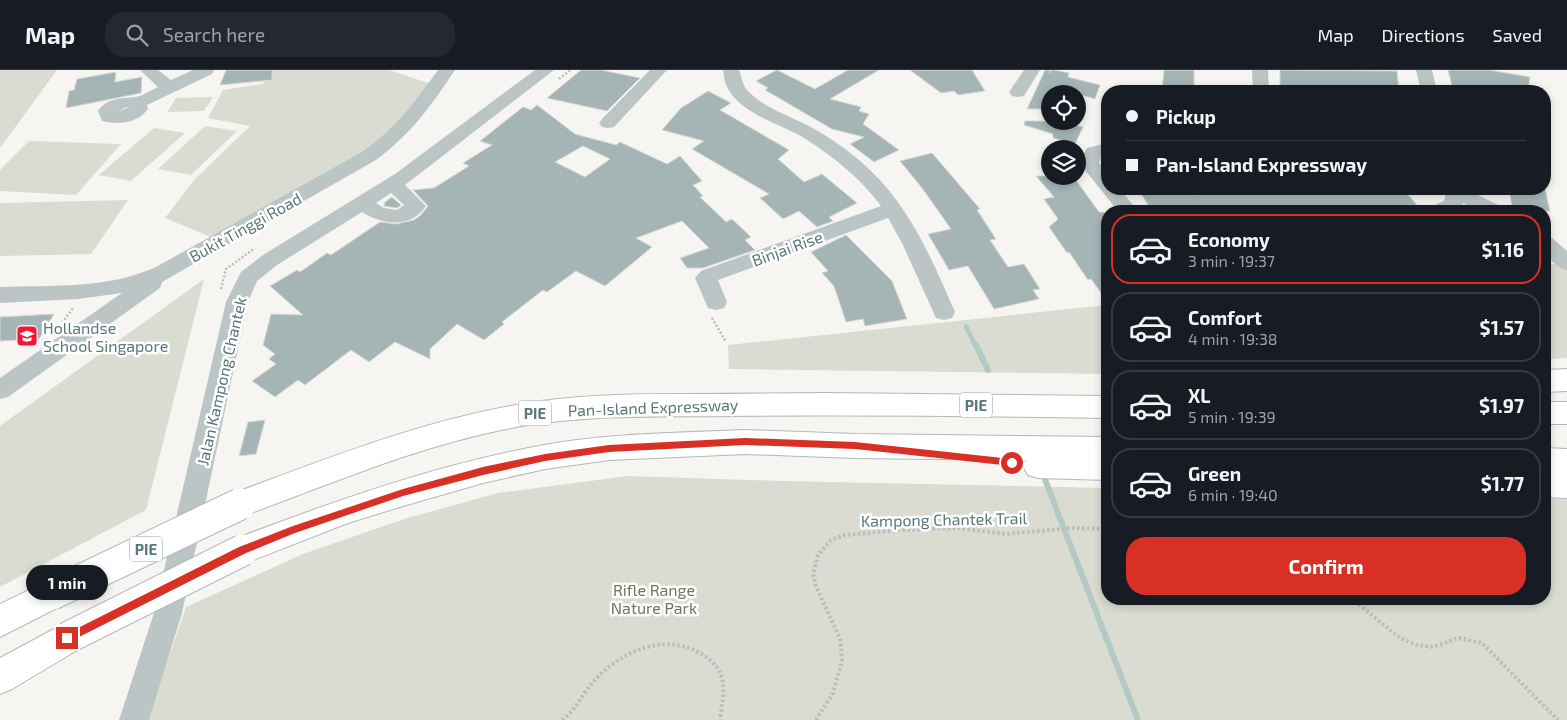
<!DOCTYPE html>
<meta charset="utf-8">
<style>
:root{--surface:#171b24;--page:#242831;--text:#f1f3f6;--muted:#9ea1a6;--line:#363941;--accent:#d93025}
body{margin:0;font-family:"Exo 2",sans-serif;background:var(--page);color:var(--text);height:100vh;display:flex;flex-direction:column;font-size:19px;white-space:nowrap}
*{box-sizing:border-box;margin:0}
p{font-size:16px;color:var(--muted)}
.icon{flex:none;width:28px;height:28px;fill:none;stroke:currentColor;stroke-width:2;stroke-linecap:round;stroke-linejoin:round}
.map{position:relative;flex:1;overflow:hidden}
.sheet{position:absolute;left:1101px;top:135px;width:450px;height:400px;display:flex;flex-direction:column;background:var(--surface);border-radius:20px;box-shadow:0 2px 8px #0003}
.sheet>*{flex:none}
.top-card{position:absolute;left:1101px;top:15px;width:450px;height:110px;border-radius:20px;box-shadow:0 2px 8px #0003;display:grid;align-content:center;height:110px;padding:0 25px;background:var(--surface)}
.controls{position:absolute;left:1041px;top:15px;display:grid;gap:10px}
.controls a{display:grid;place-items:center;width:45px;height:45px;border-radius:50%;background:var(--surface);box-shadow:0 2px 8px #0003;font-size:25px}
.end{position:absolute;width:22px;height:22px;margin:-11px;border:6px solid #d93025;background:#fff;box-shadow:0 0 0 2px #fff}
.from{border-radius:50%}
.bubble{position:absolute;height:35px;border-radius:18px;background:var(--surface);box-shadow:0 2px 8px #0003;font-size:16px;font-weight:700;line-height:35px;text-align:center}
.top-card b{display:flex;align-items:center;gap:18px;height:48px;font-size:19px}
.top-card b+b{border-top:1px solid var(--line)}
.top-card i{width:12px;height:12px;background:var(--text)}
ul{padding:9px 0 0;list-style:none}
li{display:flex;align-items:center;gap:15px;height:70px;margin:0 10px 8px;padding:0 15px;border:2px solid var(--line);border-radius:20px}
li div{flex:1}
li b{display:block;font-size:19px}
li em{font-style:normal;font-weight:700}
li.on{border-color:var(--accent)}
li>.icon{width:45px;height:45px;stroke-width:1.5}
.primary-button{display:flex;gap:10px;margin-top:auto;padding:10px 25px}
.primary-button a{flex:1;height:58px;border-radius:20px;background:var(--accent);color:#fff;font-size:20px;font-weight:700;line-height:58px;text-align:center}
header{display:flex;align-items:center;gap:30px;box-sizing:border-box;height:70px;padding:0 25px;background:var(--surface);border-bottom:1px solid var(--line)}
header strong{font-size:24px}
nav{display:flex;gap:28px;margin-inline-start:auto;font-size:18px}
.search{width:350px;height:45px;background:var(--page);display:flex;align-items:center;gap:12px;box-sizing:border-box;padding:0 18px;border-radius:20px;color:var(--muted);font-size:19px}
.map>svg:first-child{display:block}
</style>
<header>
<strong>Map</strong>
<div class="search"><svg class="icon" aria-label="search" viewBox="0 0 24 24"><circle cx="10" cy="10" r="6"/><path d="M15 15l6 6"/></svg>Search here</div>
<nav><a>Map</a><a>Directions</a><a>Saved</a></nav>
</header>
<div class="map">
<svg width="1567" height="650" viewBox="0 0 1567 650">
<rect width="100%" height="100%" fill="#f6f5f2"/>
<path fill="#dadcd1" d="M0,0h57l-57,78z
M268,0h121l42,14 -32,43 -44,34 -142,77 -48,-20 29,-38 56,-54 -42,-8 15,-28 40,-6z
M213,27l-9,14 -37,1 9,-14z
M205,56l32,5 -46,44 -33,-6z
M154,58l31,5 -54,48 -32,-6z
M29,71l92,3 -45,51 -76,-4v-21z
M128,130l-37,54 -91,2v-53z
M1567,193v95l-22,1v-94z
M204,209l-58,231 -146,77v-161z
M1107,235v69l-378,-5 -1,-24z
M628,406l154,5 325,7 1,111h437v-101l22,1v221h-1418l7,-26 30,-87 117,-53 101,-35 94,-26z"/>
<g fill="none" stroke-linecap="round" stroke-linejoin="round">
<path stroke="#b4c9c6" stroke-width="4.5" d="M966,256l10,21"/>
<path stroke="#b4c9c6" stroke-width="6" d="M976,275l12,25
M1044,407l94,243"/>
</g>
<path fill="#a5b5b5" stroke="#d8d7d5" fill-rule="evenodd" d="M226,0h46v10l-52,5z
M581,0h20l39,8 -33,33 -60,-13z
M777,0l38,19 33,-19h31l-49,29 31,8 -2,4 10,3 -6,10 36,26 -25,12 -24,-18 14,-7 -32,-8 -67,-39 3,-2 -12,-7z
M910,0h62l13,21 -27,4 -4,-4 -13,2z
M1045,0h5v3l1,-3h3l15,3 -1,4 32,8 -5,14 -17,-5h-28v15h-23z
M1164,0h30v21h-32z
M1280,0l117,1 2,20h-34l-25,-4v4h-33l-27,-5z
M1448,0h41l41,7 -2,14h-70l-1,-4 -5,-1z
M116,2l-1,10 27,-5 -1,16 -75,15 3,-17 5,-1 3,-11z
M708,21l23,12 -11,7 69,40 -11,9 26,23 18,-8 35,29 -28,14 4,4 -16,6 -18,-16 -16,8 -23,-21 9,-4 -77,-45 12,-8 -42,-11 19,-22z
M537,35l38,29 41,11 4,-3 47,22 13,-8 22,25 -9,4 10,11 -3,1 26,25 6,-3 19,18 -6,3 10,10 -52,18h-16l-7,-10 29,-10 -27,-27 -46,17 16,9 -47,39 -29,-15 -29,21 -4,-2 -41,32 2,2 -20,16 -27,-16 -27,25v10l-35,-17 -26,20 -18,-12 -46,35 -7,-5 -23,17 -23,-16 24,-17 -7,-5 6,-5 -12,-9 8,-31 32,1 -33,-29 27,-16 3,2 27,-19 4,2 49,-33 16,2 18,-4 7,-5 7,-9 -15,-16 21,-2 35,-22 -6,-3 29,-18 -12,-4 43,-34 8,3zM583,76l27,13 -25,18 -30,-15z
M1025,51h36l22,6 -8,17 -22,-6v-4l-29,-9z
M932,83l48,56 -3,1 19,29 -6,1 18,27 16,-3 16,25 -7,1 6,9 -45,10 -26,-43 -19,4 -21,-36 23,-5 -29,-41 -22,-27z
M1036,106h37l26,36 9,1v89l-17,-23 -3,1 -19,-28 -2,1 -18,-26 9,-8 -14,-20 10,-2z
M1138,119h57l1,6 71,-6h136l14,16 -60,6h-205z
M1509,119h36l5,22h-19l-19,-4z
M392,127l9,8 -4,3 -13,-2 1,-4z
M846,165l46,46 15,38 -42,7 -2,-7 -17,3 -12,-36 -12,-13 6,-2 -17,-19z
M54,244l-15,25 -39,2v-24z
M265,350l-9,34 -17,2 9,-34z"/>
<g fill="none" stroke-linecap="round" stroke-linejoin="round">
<g stroke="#b1b9ba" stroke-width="2">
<path id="highway" d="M1567,299v22l-22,1v-22z
M825,323l283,3v22c-126,-2 -252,-3 -378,-2 -77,1 -154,-2 -229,14 -91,19 -175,56 -261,87l-11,-4 -4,-9 4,-9c102,-38 204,-79 312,-94 50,-7 101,-7 151,-7 44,0 89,-1 133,-1z
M1545,332h22v22h-22z
M745,360l110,4 253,3v43l-70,-2 -10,-3 -5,-9 3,-6 -171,-2 -110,-4 -136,6 -64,9 -62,14 -80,23 -55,17 -105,41 -11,-4 -5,-10 5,-10c102,-39 204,-75 312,-95 66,-12 134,-12 201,-15z
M1545,378l22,1v49l-22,-1z
M52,509l11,4 5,11 -5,11 -63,32v-33z
M67,552l12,5 5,11 -5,11 -67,40 -12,5v-36z"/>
</g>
<path stroke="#b8bebf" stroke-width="2.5" stroke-dasharray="2 2" stroke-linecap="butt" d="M559,9l11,-9
M1377,141l47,-5
M221,219l5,-20 29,-21
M712,248l14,24
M62,253l11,-15"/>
<path stroke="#b8bebf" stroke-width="4" stroke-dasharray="2.5 2.5" stroke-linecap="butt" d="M1345,529l12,4 43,35 17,7 16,2 26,-9 23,5 76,77
M562,650c14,-10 20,-26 31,-38 27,-30 69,-50 107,-29 30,17 24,38 20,67
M816,650l17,-27 9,-32 -2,-22 -24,-53 -3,-12 5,-19 13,-15 14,-5 55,-5 57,-2 50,6 65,-6 36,1"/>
<path fill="#bbc5c5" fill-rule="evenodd" d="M140,0h18l13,10 22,-10h21l-2,4 -65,31 1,4c-11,15 -30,16 -46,12l-4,-10c10,-14 23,-12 37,-14 8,-1 16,-7 23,-10zM126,37h3l-12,5z
M438,0h17c-25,37 -43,63 -79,90l-214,122 -2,6 -152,109 -8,2v-21l122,-85 -44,6 -78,4v-16c51,-2 109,2 156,-20l206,-115c36,-26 51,-48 76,-82z
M535,0h19l-149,115 21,21c-15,23 -44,19 -64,6l-85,53 -20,16 -9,21 -66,311 -33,107h-30l35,-107 72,-311 15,-30 22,-17 132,-81zM391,123l13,12 -7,5 -13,-2 -8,-5z
M650,0h17l-53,57 -6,1 -6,-1 -3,-4 3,-4z
M723,0h16c3,7 3,15 9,21 15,16 39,24 59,34 23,12 46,28 65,47 40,39 61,90 83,140l-3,6 -8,2 -8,-2 -34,-75 -14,-25 -170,62 9,22 -3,6 -8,2 -8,-2 -13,-30 6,-7 180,-65c-20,-27 -48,-50 -77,-68 -25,-15 -65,-24 -78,-53 -2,-5 -2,-10 -3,-15z
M1024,0h16l-16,26 -6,1 -6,-1 -3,-4z
M1252,0h16l1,21h-16z
M1416,0h16l5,21h-16z
M1108,73v11l-7,2 -2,7 9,10v16h12l18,22h-20l-38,-47 1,-6 6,-10z
M1447,119h19l34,17 3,5h-25l-15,-8 -3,7 -4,1h-26l3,-5 11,-5z
M1545,166l7,2 15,13v19l-7,-2 -15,-13z"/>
<use href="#highway" fill="#fff" fill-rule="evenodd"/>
<g stroke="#b1b9ba" stroke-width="33" stroke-linecap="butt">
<path id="highway-bridge" d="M52,524l188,-90
M67,568l176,-88"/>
</g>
<use href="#highway-bridge" stroke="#fff" stroke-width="31"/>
</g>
<path fill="#d93025" d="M745,368l110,4 157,17 4,4 -4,3 -157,-17 -110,-4 -136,7 -64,9 -62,14 -80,21 -108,37 -49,20 -175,88 -4,2 -5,-5 2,-3 175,-88 54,-21 110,-37 80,-22 62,-13 64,-9z"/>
<defs>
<g id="school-square" transform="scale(1.125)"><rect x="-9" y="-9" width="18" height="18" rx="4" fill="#f31638" stroke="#fff"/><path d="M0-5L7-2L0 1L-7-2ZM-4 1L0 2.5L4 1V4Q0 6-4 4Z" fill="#fff"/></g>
</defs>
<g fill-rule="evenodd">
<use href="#school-square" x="27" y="266"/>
</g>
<g text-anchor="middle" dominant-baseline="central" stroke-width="5" stroke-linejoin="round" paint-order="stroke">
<g fill="#fff" stroke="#8ca0a2" stroke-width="1">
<rect x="960" y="322.5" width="32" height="25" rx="4"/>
<rect x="519" y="330.5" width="32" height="25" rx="4"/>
<rect x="130" y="466.5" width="32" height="25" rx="4"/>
</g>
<g font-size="15" font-weight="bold" fill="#5a787a">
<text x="976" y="335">PIE</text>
<text x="535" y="343">PIE</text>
<text x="146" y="479">PIE</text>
</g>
<g font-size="16" fill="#5a787a" stroke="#fff">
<text transform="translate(245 157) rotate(-29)">Bukit Tinggi Road</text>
<text transform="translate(787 178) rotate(-20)">Binjai Rise</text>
<text transform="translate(221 311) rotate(-77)">Jalan Kampong Chantek</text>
<text transform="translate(653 337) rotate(-2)">Pan-Island Expressway</text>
<text transform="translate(944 449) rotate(-1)">Kampong Chantek Trail</text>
</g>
<g font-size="16" fill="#5a787a" stroke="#fff" text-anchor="start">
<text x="43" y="257">Hollandse<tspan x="43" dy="18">School Singapore</tspan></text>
</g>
<g font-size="16" fill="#6d785e" stroke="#fff">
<text x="654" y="519">Rifle Range<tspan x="654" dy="18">Nature Park</tspan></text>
</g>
</g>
</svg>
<div class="controls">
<a><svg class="icon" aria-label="locate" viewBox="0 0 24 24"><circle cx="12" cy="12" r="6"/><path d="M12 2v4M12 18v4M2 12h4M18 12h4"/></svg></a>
<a><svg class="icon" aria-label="layers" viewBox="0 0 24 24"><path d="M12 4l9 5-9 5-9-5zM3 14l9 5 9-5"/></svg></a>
</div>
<i class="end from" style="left:1012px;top:393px"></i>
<i class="end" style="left:67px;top:568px"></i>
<div class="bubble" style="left:26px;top:495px;width:82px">1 min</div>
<div class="top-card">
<b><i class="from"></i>Pickup</b>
<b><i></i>Pan-Island Expressway</b>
</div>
<section class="sheet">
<ul>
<li class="on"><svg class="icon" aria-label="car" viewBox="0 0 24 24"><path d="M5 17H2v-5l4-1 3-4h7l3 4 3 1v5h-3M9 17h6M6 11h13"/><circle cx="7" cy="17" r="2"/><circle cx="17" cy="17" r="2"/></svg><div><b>Economy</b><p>3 min · 19:37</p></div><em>$1.16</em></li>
<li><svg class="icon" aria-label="car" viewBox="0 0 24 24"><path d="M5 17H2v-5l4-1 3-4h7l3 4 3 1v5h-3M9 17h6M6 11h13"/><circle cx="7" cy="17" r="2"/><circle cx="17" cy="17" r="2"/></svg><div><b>Comfort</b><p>4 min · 19:38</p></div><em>$1.57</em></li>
<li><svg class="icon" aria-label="car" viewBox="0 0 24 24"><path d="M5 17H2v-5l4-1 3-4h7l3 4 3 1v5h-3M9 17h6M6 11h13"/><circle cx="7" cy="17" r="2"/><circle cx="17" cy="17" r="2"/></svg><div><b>XL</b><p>5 min · 19:39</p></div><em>$1.97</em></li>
<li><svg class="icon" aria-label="car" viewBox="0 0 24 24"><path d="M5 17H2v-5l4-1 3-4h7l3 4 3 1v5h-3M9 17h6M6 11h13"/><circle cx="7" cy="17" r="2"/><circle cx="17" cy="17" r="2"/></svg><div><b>Green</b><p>6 min · 19:40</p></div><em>$1.77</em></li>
</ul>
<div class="primary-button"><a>Confirm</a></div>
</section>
</div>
